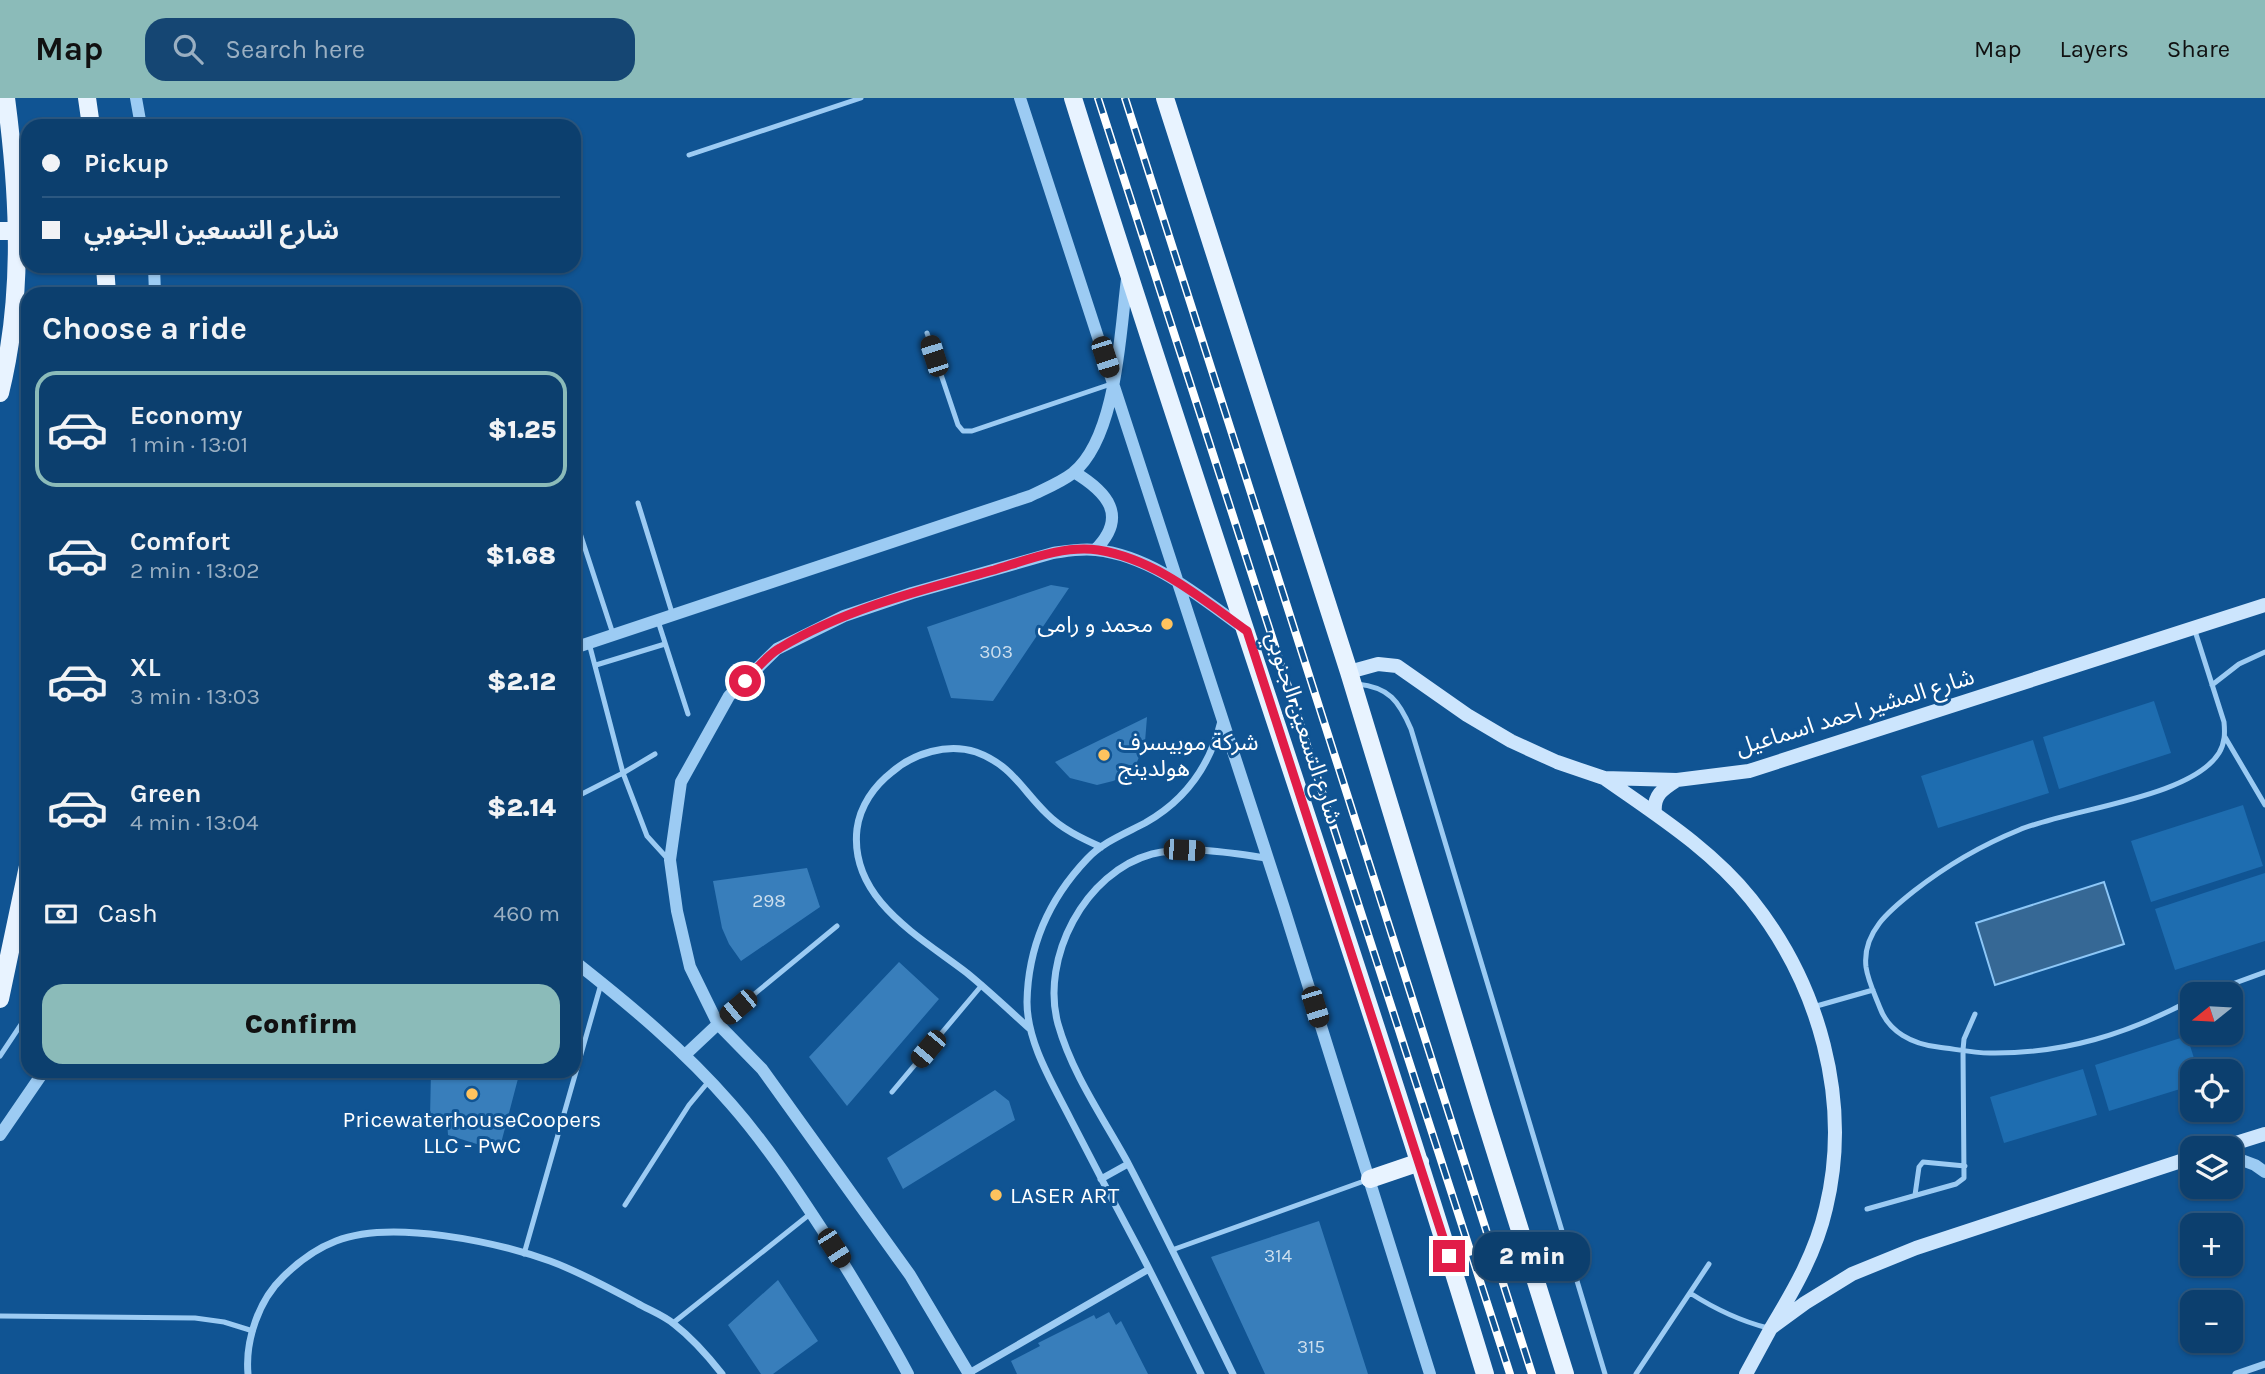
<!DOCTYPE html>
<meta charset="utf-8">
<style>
:root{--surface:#0c3f6e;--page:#154673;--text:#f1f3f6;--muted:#9aafc2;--line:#2c5881;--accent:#8bbbb9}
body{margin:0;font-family:Karla,"Noto Sans Arabic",sans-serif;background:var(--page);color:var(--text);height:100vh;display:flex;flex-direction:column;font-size:26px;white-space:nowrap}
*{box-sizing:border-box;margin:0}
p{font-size:23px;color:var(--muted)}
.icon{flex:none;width:38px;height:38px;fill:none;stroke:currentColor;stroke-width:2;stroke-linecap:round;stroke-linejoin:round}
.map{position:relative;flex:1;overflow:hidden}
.side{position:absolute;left:21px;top:189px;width:560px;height:791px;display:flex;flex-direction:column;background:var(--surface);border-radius:21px;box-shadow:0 2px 5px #0004,0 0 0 2px var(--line)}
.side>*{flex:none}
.top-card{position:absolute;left:21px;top:21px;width:560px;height:154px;border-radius:21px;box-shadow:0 2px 5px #0004,0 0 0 2px var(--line);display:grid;align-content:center;height:154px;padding:0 21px;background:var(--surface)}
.needle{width:46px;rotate:252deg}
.controls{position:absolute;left:2180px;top:884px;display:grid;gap:14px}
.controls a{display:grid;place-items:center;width:63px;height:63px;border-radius:14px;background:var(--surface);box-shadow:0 2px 5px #0004,0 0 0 2px var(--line);font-size:35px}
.end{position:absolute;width:32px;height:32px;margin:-16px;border:9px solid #e11d48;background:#fff;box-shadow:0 0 0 4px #fff}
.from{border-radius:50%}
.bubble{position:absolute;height:49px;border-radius:21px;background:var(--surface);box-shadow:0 2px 5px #0004,0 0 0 2px var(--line);font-size:23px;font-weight:800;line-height:49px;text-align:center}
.car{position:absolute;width:21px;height:42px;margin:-21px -10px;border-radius:9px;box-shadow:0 0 5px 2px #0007;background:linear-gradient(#222 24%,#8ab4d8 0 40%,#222 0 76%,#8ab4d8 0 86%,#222 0)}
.top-card b{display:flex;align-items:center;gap:24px;height:66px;font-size:26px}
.top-card b+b{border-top:2px solid var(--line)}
.top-card i{width:18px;height:18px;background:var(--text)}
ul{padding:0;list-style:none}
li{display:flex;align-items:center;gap:21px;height:116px;margin:0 14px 10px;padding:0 7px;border:4px solid transparent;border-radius:21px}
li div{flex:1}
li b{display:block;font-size:26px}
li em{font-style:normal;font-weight:800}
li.active{border-color:var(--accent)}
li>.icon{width:63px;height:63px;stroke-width:1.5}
h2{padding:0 21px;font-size:32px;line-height:84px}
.pay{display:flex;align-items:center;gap:18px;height:77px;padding:0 21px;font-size:26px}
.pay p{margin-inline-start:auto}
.action{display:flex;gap:14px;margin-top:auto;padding:14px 21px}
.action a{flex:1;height:80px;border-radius:21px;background:var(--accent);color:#111;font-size:28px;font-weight:800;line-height:80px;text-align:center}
header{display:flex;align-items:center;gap:42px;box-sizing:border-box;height:98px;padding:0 35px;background:var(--accent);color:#111}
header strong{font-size:33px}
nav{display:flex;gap:38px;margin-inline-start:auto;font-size:24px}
.search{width:490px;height:63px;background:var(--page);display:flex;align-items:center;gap:18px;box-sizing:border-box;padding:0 24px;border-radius:21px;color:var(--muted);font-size:26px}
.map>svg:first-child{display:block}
</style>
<header>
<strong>Map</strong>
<div class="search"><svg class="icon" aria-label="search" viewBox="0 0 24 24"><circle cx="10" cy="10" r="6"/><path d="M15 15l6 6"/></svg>Search here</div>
<nav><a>Map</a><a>Layers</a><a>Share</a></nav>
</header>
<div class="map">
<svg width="2265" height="1276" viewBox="0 0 2265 1276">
<rect width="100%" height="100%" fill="#105493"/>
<path fill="#1e6db0" d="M2154,603l17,52 -112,36 -16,-52z
M2033,642l16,53 -111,35 -17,-52z
M2243,707l20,61 -112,36 -20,-61z
M2265,775v68l-90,29 -20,-61z
M2187,938l11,35h-5v14l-84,26 -14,-46z
M2083,971l14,46 -93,28 -14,-46z"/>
<path fill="#366895" stroke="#8dc7f7" stroke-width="2" d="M2104,784l20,62 -129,41 -19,-62z"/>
<path fill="#387ebb" d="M1051,487l18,3 -76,113 -42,-3 -24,-71z
M1147,619l-2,25 -8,20 -10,13 -14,6 -16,4 -27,-7 -15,-16z
M807,770l13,39 -79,54 -12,-17 -7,-16 -9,-47z
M899,864l40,37 -92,107 -38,-49z
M431,973h89l-21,80 -51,-16 -1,-15 -17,-2z
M995,992l14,11 6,19 -112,69 -16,-31z
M1319,1123l49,153h-103l-54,-117z
M778,1182l40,61 -45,33h-12l-33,-49z
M1109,1214l7,13 5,-4 27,53h-131l-6,-13 29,-15 -2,-3 56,-28 2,4z"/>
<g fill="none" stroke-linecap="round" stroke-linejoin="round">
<path stroke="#9ccbf3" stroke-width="5" d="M689,57l172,-57
M927,235l31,92 5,6h9l142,-48
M638,405l35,113
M578,429l35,107
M658,523l30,93
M589,545l34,130 24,63 20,22
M596,567l69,-21
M1357,586c32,3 42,17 54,45l194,645
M2212,587l27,-21 26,-12
M2225,639l40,68
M574,700l49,-25 32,-19
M2205,896l60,-22
M2193,901c-65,35 -129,55 -203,54 -17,0 -35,-4 -52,-6 -26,-3 -49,-15 -58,-39 -5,-13 -12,-27 -14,-41 -4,-35 24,-57 48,-76 32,-25 68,-46 105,-61 50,-21 172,-32 200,-77 6,-10 6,-20 5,-31l-29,-91
M1813,909l60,-17
M718,926l119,-98
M0,958l28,-42
M892,994l90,-107
M1915,1097l4,-28 4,-5 42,4
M625,1107l64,-100 20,-24
M1867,1111l89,-25 8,-6 -1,-128 1,-11 11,-25
M1172,1152l195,-70
M524,1156l77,-270
M1690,1195c25,16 50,28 78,35
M0,1218l195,2 29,4 29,9
M673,1225l137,-109
M1636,1276l73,-110"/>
<path stroke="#9ccbf3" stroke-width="7" d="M1030,931c-21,-19 -41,-38 -63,-56 -48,-37 -118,-74 -110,-144 3,-23 17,-43 35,-57 22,-19 55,-29 84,-20 36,13 46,38 71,62 15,15 34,24 54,33
M1101,1081l27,-15
M969,1275l180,-104
M248,1276c-3,-34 11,-74 35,-97 16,-16 32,-28 53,-36 55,-22 160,1 214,20 30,11 59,27 87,42 12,7 26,12 37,21 18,14 34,32 48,50
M1201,1276c-22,-44 -43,-89 -66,-132 -22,-41 -43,-81 -64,-122 -18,-36 -44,-77 -44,-118 1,-56 22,-103 60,-143 16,-17 37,-25 58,-36 41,-23 65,-57 76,-102
M1233,1276c-34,-70 -68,-140 -104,-209 -25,-46 -57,-91 -71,-141 -18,-66 27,-152 94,-170 37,-9 78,-1 115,4
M2236,1276l29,-10"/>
<path stroke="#9ccbf3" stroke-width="12" d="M136,0l5,28
M1020,0l264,810 146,466
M154,168l1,28
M1074,374c33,20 55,44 21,78
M574,550l456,-152c14,-7 30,-13 43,-23 44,-36 47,-141 54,-194
M574,863c56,44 110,89 157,143 36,41 66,87 96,133 28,45 56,90 81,137
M685,957l33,-31
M0,1037l44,-64
M2231,1058l24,9 10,7
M969,1276l-59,-99 -148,-206 -44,-45 -28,-57 -13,-56 -7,-51 11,-78 48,-86 48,-47 67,-33 68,-23 141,-40c14,-2 28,-5 43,-3 57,6 105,48 150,80"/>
<path stroke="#cce5fd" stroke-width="14" d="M1349,574l29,-8 19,2 70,49 44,26 46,21 47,16 73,2 72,-9 516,-166
M1604,680c51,36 107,71 147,121 68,85 101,201 75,309 -10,44 -32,82 -55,120
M1655,715c-2,-18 8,-24 22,-33
M2220,1050l45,-14
M1746,1276l25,-46 34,-25 47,-29 64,-26 277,-91"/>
<path stroke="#e8f3ff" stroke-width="18" d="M87,0l4,28
M1073,0c133,427 282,848 412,1276
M1165,0l184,574 133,437 83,265
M0,133h19
M105,168l2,28
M0,295c24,-97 19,-196 6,-295
M0,901l28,-133
M1370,1081l50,-17"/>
<g stroke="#fff" stroke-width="8">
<path id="rail" d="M1098,0l412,1276
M1125,0l407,1276"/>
</g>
<use href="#rail" stroke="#105493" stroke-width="5" stroke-dasharray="16" stroke-linecap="butt"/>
</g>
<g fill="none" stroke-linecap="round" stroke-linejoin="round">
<path stroke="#e11d48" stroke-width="9" d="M745,583c11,-11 22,-26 35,-33 65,-39 141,-58 214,-78 33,-10 70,-25 104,-20 57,9 103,48 149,81l202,625"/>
</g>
<g fill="#ffc35e" stroke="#105493" stroke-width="2.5">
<circle cx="1167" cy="526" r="7"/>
<circle cx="1104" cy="657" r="7"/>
<circle cx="472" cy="996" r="7"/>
<circle cx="996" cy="1097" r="7"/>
</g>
<g text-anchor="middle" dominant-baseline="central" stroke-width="6" stroke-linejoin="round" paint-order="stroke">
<g font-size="19" fill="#cddfee">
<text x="996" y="554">303</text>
<text x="769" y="803">298</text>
<text x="1278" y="1158">314</text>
<text x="1311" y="1249">315</text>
</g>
<g font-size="23" fill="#fff" stroke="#105493" text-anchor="start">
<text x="1153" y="526" text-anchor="end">محمد و رامى</text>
<text x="1118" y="644">شركة موبيسرف<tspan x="1118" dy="26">هولدينج</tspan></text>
<text x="472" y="1021" text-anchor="middle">PricewaterhouseCoopers<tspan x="472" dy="26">LLC - PwC</tspan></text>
<text x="1010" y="1097">LASER ART</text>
</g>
<g font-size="23" fill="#fff" stroke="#105493">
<text transform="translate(1855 614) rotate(-17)">شارع المشير احمد اسماعيل</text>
<text transform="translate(1304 630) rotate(72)">شارع التسعين الجنوبي</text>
</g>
</g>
</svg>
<div class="controls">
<a><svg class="needle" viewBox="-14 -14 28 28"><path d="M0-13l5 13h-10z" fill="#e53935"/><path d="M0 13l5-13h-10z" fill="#9aafc2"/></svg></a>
<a><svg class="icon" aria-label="locate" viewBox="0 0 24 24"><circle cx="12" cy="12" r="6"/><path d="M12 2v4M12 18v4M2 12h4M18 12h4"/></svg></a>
<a><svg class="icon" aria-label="layers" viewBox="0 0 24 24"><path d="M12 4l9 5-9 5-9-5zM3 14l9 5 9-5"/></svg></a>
<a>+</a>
<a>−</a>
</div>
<i class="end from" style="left:745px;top:583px"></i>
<i class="end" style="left:1449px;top:1158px"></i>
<div class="bubble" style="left:1474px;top:1134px;width:116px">2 min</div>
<i class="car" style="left:934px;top:258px;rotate:342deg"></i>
<i class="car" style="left:1105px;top:259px;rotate:162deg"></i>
<i class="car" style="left:1184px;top:752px;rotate:93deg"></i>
<i class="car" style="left:738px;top:909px;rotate:230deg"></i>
<i class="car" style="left:1315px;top:909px;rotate:163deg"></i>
<i class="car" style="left:928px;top:951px;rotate:220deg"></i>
<i class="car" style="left:834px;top:1150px;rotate:147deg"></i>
<div class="top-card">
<b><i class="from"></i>Pickup</b>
<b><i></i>شارع التسعين الجنوبي</b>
</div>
<section class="side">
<h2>Choose a ride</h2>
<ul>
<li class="active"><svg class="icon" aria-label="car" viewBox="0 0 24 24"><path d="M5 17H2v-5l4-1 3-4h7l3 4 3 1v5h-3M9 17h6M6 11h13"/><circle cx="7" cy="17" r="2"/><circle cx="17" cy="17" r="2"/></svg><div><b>Economy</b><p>1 min · 13:01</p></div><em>$1.25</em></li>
<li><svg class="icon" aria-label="car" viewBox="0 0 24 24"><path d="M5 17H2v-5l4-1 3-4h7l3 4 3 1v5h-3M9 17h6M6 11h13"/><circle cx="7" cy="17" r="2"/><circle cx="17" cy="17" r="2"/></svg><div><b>Comfort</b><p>2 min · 13:02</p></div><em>$1.68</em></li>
<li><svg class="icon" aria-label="car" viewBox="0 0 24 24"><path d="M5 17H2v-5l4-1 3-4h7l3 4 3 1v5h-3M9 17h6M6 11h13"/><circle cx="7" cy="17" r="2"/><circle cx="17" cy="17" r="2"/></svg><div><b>XL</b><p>3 min · 13:03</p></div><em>$2.12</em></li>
<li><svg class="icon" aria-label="car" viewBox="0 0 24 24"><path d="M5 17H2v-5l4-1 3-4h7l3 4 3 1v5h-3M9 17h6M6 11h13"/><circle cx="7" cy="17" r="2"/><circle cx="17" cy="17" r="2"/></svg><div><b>Green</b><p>4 min · 13:04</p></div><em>$2.14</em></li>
</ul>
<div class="pay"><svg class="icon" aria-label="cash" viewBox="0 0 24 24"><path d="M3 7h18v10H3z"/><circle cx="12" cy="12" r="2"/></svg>Cash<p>460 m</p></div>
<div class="action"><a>Confirm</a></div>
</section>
</div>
